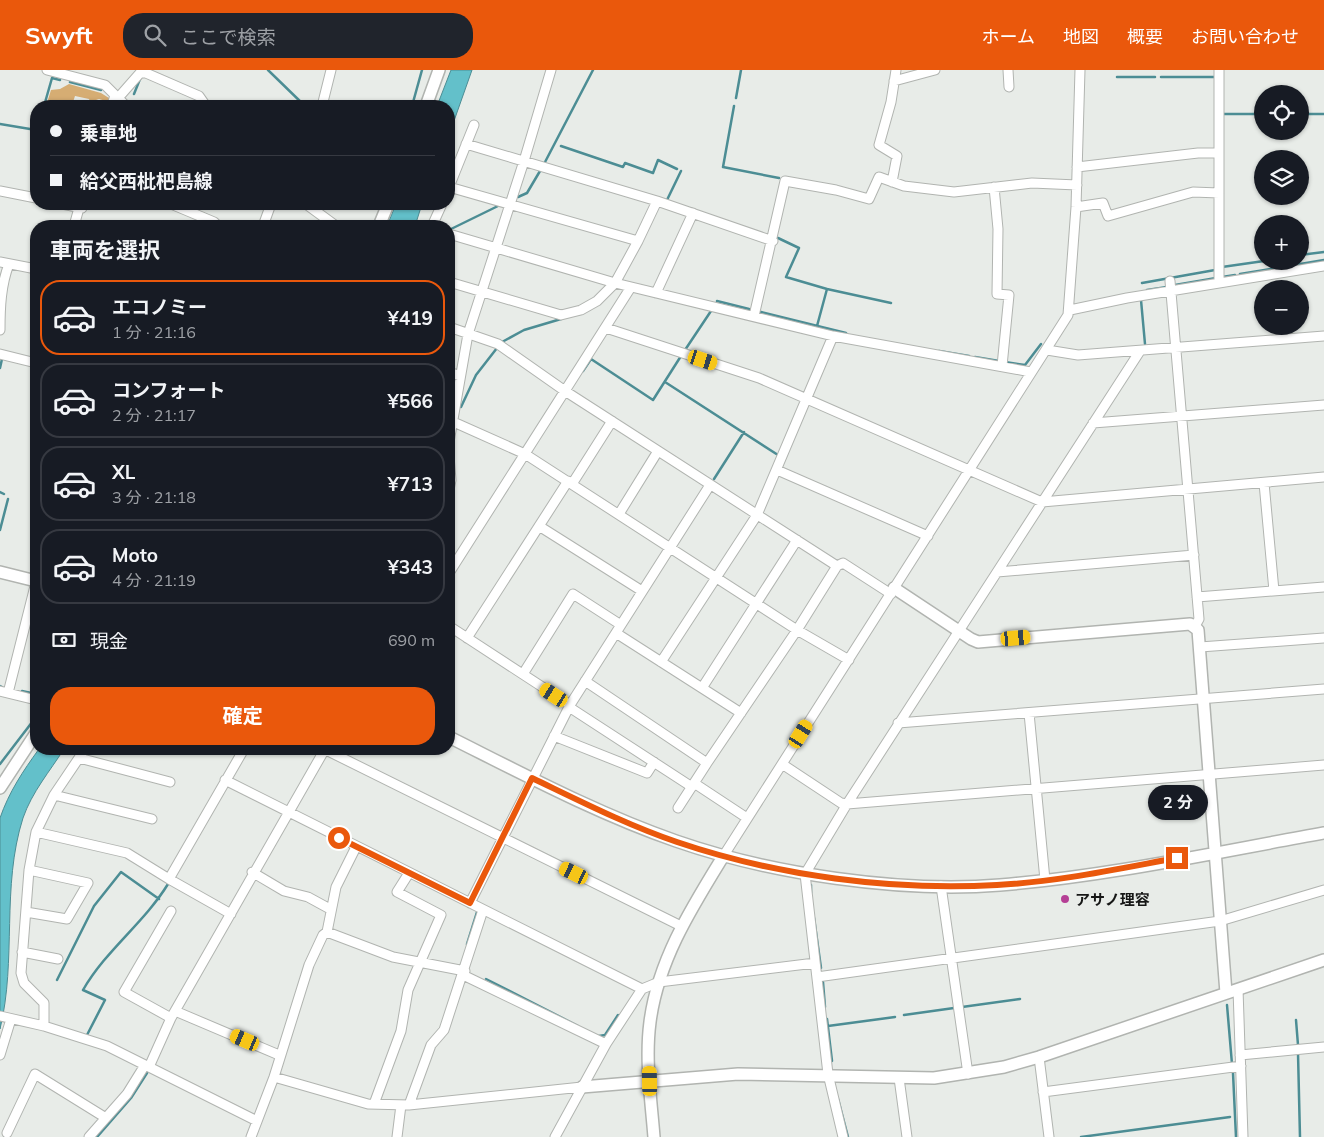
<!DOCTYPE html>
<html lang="ja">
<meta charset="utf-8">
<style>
:root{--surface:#171b24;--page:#20242c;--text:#f1f3f6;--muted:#9ea1a6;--line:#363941;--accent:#ea580c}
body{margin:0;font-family:Mulish,"Noto Sans JP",sans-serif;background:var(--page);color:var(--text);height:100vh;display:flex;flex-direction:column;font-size:19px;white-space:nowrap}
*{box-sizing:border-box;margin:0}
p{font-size:16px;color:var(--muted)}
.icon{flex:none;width:28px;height:28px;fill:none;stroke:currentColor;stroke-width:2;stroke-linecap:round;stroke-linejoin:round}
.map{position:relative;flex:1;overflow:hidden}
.details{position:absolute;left:30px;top:150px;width:425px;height:535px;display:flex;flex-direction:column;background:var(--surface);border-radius:20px;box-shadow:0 1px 4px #0004}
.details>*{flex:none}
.banner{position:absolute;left:30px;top:30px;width:425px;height:110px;border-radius:20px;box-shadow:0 1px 4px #0004;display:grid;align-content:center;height:110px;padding:0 20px;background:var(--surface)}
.controls{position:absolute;left:1254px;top:15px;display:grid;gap:10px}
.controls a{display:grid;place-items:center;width:55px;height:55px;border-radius:50%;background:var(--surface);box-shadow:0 1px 4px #0004;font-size:25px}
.end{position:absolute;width:22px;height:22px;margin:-11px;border:6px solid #ea580c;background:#fff;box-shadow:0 0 0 2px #fff}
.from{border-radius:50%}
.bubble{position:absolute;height:35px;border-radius:18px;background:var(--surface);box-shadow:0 1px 4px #0004;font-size:16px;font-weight:700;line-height:35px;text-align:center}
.car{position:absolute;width:15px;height:30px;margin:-15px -8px;border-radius:6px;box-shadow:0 0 4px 1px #0007;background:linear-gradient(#f5c518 24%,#345 0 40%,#f5c518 0 76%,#345 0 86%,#f5c518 0)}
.banner b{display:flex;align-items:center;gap:18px;height:48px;font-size:19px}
.banner b+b{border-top:1px solid var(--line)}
.banner i{width:12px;height:12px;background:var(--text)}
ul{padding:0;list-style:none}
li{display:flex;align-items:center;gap:15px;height:75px;margin:0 10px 8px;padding:0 10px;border:2px solid var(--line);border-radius:20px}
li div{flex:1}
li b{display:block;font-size:19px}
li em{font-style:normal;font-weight:700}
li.active{border-color:var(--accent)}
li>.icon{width:45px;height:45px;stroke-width:1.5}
h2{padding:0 20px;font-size:22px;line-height:60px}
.pay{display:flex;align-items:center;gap:12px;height:55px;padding:0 20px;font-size:19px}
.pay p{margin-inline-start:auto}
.cta{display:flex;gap:10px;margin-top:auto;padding:10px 20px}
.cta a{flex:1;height:58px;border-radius:20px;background:var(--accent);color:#fff;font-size:20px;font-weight:700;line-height:58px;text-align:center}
header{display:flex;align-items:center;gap:30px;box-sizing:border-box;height:70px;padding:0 25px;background:var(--accent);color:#fff}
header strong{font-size:24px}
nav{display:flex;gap:28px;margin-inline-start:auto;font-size:18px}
.search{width:350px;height:45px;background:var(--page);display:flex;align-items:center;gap:12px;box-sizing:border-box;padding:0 18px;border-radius:20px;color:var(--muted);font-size:19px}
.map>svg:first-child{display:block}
</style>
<header>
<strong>Swyft</strong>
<div class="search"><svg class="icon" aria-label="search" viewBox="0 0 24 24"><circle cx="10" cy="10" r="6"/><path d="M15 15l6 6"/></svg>ここで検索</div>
<nav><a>ホーム</a><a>地図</a><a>概要</a><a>お問い合わせ</a></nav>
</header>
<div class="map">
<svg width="1324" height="1067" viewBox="0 0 1324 1067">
<rect width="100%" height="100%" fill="#e8ece8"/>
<path fill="#d6ad73" d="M69,14l32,9 8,5v4l-10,-3 -9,3 -1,-3 -14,-3 -2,6 3,4h-30l5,-16 9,-1z"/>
<path fill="#63c0ca" stroke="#4c8d94" d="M451,0h21l-23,65v-29h-12z
M396,134h26l-7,22h-28z
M39,679h25c-14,22 -32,43 -41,69 -22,69 -6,142 -23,211v-211c9,-26 23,-47 39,-69z"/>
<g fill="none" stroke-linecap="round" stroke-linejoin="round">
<path stroke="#4c8d94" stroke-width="2.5" d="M268,0l37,36
M1117,7h38
M1161,7h55
M70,12l31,8
M134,24l6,-15
M736,28l5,-28
M44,36l8,-28 8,2
M412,36l10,-36
M734,36l-11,61 56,11
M1222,44h40
M1300,44h24
M0,54l36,6
M561,76l62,21 2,-4 28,10 5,-13 19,9
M544,94l49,-94
M518,127l9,-4 13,-22
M669,131l-2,-1 14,-29
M449,160l49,-24
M778,168l21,10 -13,29 41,12 -10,37
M1300,185l24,-3
M1222,197l42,-6
M1240,204l84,-14
M1222,207l13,-2
M1142,213l73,-13
M1175,215l41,-7
M827,219l64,14
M1147,220l20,-3
M1141,230l4,44
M717,231l32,8
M761,242l85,21
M502,272l22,-12 37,-11
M685,280l26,-39
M939,281l30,5
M975,287l24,4
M1005,292l20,3 16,-21
M0,298l2,-9
M583,301l8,-12 62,41 28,-44
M665,312l113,73
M461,337l15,-32 21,-27
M714,409l30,-47
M0,422l4,2
M0,460l8,-31
M0,616l2,1
M22,621l14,3
M0,694l36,-47
M811,815v8
M814,848l7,50
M467,874l10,-32
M486,909l92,47
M57,910l37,-74 27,-34 38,27
M823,912l2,25
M1227,935l5,59
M962,937l58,-8
M904,945l50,-7
M827,949l5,42
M1296,950l2,25
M828,956l67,-9
M87,965l18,-35 -22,-10c23,-40 61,-67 85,-106
M599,966l6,-1 13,-20
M1298,983l2,84
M1233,1003l3,64
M838,1029l10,38
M97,1067l34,-39 16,-25
M1081,1067l149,-20"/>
<g stroke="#b1b4b0" stroke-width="11">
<path id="street" d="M47,0l58,15 21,21
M1008,0l1,17
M894,11l41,-11
M118,28l22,-25h6l53,23 7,10
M112,36l3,-11
M322,36l9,-36
M466,74l191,57 116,40
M1077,97l121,-14h21
M892,112l5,-26 -18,-11 12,-43 5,-32
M449,117l189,54
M449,117l25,-62
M994,117l4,42 -1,65 12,1 -7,71
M0,121l36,7
M62,134l20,4 1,-4
M171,134l43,18 4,4
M306,134l30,22
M1076,137l27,-4 5,13 85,-24 26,1
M74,156l5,-18
M263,156l8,-22
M432,156l10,-22
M449,164l166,49 218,53 198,36
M0,192l36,7
M1170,211l29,338 -4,7
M449,212l112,33 20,-5 16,-9 18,-18 23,-42 19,-40
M1219,213v-213
M656,223l37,-80
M1070,240l57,-12 197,-32
M754,246l31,-135 51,9 33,9 10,-22 25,9 50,6 78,-9 45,2
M449,257l49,17 67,47 272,175 6,-3 48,31
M606,258l153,50 283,124 282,-25
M0,260c0,-23 1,-45 9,-66
M1047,280l31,5 246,-19
M0,284l36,9
M449,302l11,4
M449,350l76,34 272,176 52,30
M1093,353l231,-18
M449,372l19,-108 56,-173 27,-91
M449,386l2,24 -2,10
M777,400l151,66
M1264,413l10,108
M572,414l40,-63
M619,444l39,-63
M539,456l103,65
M997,502l197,-17
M449,503l182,-286
M1197,527l127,-10
M449,556l121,79
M616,563l125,80
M467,568l101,-157
M1200,577l124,-9
M661,592l96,-147 76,-179
M523,604l50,-80 48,31
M585,611l122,82 -29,45
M702,618l95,-148
M0,621l36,9
M8,623l28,-111
M569,637l123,80
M1029,643l16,167
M898,653l426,-34
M554,666l93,37 7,-11
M324,679l357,177
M79,688l91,24
M707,693l90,-133 40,-64
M782,694l59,39 6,1 477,-39
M225,710l417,209
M694,713l53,35
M54,725l98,24
M36,762l91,21 42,26
M724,785l344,-540 8,-108 4,-137
M252,802l32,19 24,6 22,12
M941,816l27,188
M470,833l100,-198 140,-220
M26,842l41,7 21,-36 -59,-13
M231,844l-62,-35 75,-130
M327,862l66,25 72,14
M22,882l36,7
M463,905l143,69
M817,907l403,-56 104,-31
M1238,919l5,148
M175,941l104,44
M0,946l44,10 63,20 150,75
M171,948l-47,-26 47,-81
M44,956v-23l-20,-20 -3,-10 8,-103 7,-38 18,-37 31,-46
M0,985l11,-36
M1240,985l84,-8
M1039,987l10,80
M149,997l22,-49 154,-269
M274,1007l94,27 41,1 173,-18
M899,1008l8,59
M1043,1022l198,-26
M374,1034l27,-73 7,-41 33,-75 -44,-23 12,-19
M409,1035l22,-60 13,-15 39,-120
M7,1063l28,-59 71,44
M89,1067l38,-43 18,-29
M251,1067l23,-60 35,-112 14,-30 4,-3 9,-45 20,-40
M397,1067l4,-32
M555,1067l51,-93 36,-55 17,-7 156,-19
M843,1067l-15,-63 -23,-200 42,-70 293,-453"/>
</g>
<g stroke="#b1b4b0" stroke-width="14">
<path id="secondary" d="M426,36l13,-36
M379,156l9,-22
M0,502l36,9
M894,518l77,51 7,3 212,-18 8,6 28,363
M449,667c74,37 149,77 227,104 95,33 224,52 324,44 109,-9 217,-33 324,-52
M0,718l36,-55
M582,1017l156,-13 196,4 70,-11 35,-10 285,-97
M654,1067c-3,-38 -9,-77 -4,-115 8,-62 42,-115 74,-167"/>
</g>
<use href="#street" stroke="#fff" stroke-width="9"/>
<use href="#secondary" stroke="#fff" stroke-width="11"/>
</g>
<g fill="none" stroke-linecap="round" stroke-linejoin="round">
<path stroke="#ea580c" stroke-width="6" d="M339,768l131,65 62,-125c48,23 95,47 145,64 100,34 215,49 320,43 60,-3 120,-16 180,-27"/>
</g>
<circle fill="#b53f95" stroke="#e8ece8" stroke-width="2" cx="1065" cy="829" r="5"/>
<g text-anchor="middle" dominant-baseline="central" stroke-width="5" stroke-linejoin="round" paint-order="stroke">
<g font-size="15" font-weight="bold" fill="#161716" stroke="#e8ece8" text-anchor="start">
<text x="1075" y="829">アサノ理容</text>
</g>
</g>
</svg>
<div class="controls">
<a><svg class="icon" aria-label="locate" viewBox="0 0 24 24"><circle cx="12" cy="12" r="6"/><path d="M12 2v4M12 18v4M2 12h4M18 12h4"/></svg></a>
<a><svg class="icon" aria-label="layers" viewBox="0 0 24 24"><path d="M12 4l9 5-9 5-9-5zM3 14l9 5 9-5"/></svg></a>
<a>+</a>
<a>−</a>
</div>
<i class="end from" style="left:339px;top:768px"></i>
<i class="end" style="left:1177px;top:788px"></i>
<div class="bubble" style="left:1148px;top:715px;width:60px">2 分</div>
<i class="car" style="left:703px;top:290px;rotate:108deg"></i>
<i class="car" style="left:1016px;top:568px;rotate:85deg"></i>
<i class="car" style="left:554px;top:625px;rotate:303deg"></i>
<i class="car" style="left:801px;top:664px;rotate:32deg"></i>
<i class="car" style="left:574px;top:803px;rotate:296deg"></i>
<i class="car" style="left:245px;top:970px;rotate:293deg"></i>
<i class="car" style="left:650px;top:1011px;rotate:359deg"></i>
<div class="banner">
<b><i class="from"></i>乗車地</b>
<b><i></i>給父西枇杷島線</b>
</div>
<section class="details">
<h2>車両を選択</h2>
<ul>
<li class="active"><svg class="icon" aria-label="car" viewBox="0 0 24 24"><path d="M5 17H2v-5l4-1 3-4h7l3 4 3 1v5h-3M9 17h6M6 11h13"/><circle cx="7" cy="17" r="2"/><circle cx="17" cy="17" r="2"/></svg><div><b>エコノミー</b><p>1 分 · 21:16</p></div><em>¥419</em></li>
<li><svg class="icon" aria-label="car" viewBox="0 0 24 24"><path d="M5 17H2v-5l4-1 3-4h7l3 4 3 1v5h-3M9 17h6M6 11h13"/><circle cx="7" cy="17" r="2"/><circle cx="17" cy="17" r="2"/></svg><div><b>コンフォート</b><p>2 分 · 21:17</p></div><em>¥566</em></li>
<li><svg class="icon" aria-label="car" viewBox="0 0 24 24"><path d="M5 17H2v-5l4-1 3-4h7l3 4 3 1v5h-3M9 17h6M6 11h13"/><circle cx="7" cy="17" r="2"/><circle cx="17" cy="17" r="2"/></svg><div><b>XL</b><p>3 分 · 21:18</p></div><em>¥713</em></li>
<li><svg class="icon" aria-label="car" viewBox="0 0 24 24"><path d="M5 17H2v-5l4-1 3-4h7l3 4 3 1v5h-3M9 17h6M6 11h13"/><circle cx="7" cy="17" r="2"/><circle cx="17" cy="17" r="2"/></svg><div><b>Moto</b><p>4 分 · 21:19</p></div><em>¥343</em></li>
</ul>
<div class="pay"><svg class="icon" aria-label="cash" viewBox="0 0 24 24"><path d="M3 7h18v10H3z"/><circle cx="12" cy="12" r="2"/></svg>現金<p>690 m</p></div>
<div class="cta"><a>確定</a></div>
</section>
</div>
